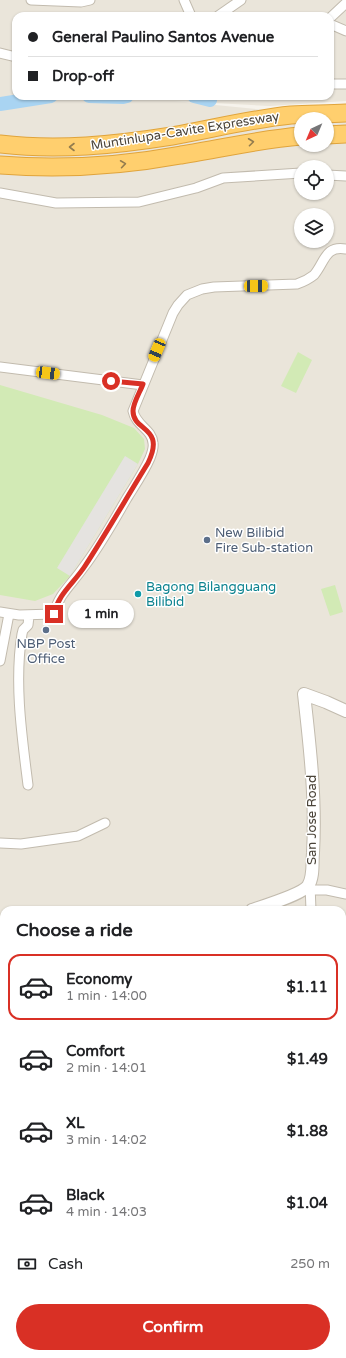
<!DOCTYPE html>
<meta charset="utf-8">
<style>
:root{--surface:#fff;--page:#f2f2f2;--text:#202124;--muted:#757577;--line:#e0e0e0;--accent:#d93025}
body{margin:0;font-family:"Varela Round",sans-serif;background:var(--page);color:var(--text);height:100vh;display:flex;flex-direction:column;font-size:15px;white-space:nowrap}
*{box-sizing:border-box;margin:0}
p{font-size:13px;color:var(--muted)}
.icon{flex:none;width:22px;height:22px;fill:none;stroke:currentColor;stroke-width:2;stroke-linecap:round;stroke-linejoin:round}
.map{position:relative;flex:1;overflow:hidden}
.details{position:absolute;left:0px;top:906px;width:346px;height:452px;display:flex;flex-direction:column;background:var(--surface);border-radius:12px 12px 0 0;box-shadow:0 1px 3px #0004}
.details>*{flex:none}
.banner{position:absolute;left:12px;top:12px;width:322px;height:88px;border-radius:12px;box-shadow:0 1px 3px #0004;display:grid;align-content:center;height:88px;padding:0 16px;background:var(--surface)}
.needle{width:26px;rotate:224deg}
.controls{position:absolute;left:294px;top:112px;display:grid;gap:8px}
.controls a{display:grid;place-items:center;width:40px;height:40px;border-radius:50%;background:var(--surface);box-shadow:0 1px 3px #0004;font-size:20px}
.end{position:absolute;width:18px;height:18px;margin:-9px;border:5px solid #d93025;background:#fff;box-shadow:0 0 0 2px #fff}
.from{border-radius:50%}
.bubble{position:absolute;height:28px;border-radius:14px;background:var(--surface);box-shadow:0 1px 3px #0004;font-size:13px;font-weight:700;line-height:28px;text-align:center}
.car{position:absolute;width:12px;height:24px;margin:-12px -6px;border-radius:5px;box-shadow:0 0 3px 1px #0007;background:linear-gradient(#f5c518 24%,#345 0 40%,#f5c518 0 76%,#345 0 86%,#f5c518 0)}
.banner b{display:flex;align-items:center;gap:14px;height:38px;font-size:15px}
.banner b+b{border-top:1px solid var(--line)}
.banner i{width:10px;height:10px;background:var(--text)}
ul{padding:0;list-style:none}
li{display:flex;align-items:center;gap:12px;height:66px;margin:0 8px 6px;padding:0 8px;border:2px solid transparent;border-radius:12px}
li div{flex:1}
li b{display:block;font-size:15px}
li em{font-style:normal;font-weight:700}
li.active{border-color:var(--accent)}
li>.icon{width:36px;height:36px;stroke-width:1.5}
h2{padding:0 16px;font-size:18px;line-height:48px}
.pay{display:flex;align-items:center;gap:10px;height:44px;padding:0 16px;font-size:15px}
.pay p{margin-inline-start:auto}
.primary-button{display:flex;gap:8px;margin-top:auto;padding:8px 16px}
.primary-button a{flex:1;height:46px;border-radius:24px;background:var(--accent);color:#fff;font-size:16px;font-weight:700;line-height:46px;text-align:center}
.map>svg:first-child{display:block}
</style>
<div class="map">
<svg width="346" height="1358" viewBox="0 0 346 1358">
<rect width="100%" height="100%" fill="#f6f3ec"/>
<path fill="#eae5da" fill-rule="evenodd" d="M0,0h346v101l-76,5 -95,-5 90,9 81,-6v1075l-4,2v-271h-338v335h-4zM16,16h314v80h-314zM301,119h26v26h-26zM301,167h26v26h-26zM301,215h26v26h-26z
M346,1207v151h-346v-91l4,-1v88h338v-145z"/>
<path fill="#d2eab5" d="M298,352l14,8 -16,33 -15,-7z
M0,385l102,30 32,13 10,11 1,10 -7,15 -68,112 -17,18 -18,7 -35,-6z
M335,585l8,27 -13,4 -9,-27z
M346,1256v38l-4,-17v-20z"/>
<path fill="#e5e3e0" d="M125,456l13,8 -68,112 -13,-8z"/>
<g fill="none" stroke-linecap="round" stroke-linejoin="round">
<path stroke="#a9d4f2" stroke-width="14" d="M89,96l34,1 4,-1
M194,96l16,4
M0,104l51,-8
M342,1166l4,-1
M0,1202l4,1"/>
<g stroke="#c2bbae" stroke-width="11">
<path id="minor" d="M31,0l50,2 9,-2
M184,0l7,16
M218,16l23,-16
M330,18l16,-15
M330,24l16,7
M0,53l16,4
M330,84h16
M327,175l19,1
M0,193l56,10 83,-1 57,-14 27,-10 78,-5
M0,367l143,18
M0,612l19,3 35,-1c4,-19 18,-30 29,-46 17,-22 30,-46 44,-70 8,-13 17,-26 23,-40 2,-5 4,-10 3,-15 -1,-14 -17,-17 -20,-32l40,-98 5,-8 9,-10 15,-6 12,-2 83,-3c6,-2 12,-5 17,-9 11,-13 11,-30 32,-26
M0,661l9,-47
M28,785c-6,-48 -14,-103 -6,-151l1,-4 5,-5 1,-9
M0,843l21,1 57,-8 27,-13
M310,885l1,25
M310,890h17l19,4
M0,1148h4
M342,1254l4,-1
M0,1287l4,-1
M0,1332h4
M342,1343l4,-1
M0,1356l3,2
M81,1358l4,-4
M144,1358l2,-4
M198,1358l3,-4
M267,1358l10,-4"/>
</g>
<g stroke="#c2bbae" stroke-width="14">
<path id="tertiary" d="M252,910c12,-4 50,-16 56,-24 6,-9 4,-24 5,-33 3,-54 -3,-106 -9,-159l22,8 20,9
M0,1011l4,2"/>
</g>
<g stroke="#e0a43c" stroke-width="19">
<path id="motorway" d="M327,135l19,-1
M0,144c58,7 115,1 172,-8 40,-7 79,-17 119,-21 19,-1 37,-1 55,-2
M0,165c61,5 121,1 181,-10 40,-6 79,-16 120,-19"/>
</g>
<use href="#minor" stroke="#fff" stroke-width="9"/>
<use href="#tertiary" stroke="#fff" stroke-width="12"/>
<use href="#motorway" stroke="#ffcf6e" stroke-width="17"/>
</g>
<defs><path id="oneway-chevron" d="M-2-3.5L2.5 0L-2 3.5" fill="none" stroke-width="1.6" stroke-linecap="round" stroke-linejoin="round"/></defs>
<g stroke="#937c4e">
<use href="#oneway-chevron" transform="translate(251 142) rotate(-7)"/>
<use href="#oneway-chevron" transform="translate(72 147) rotate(180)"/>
<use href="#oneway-chevron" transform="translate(123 164) rotate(-8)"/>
</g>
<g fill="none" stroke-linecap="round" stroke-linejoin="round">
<path stroke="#d93025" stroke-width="5" d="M54,614c4,-20 20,-31 31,-48 22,-34 42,-69 63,-103 18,-37 -15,-31 -15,-52 0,-8 7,-19 10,-27l-32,-3"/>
</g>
<g fill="#5c6f8a" stroke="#fff" stroke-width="1.5">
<circle cx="207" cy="540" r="4"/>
<circle cx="46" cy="630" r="4"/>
</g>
<circle fill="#0f9aa8" stroke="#fff" stroke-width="1.5" cx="138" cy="594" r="4"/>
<g text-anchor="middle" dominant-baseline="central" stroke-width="3" stroke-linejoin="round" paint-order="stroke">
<g font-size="13" fill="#4b4439" stroke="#fff">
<text transform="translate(185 131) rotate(-9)">Muntinlupa-Cavite Expressway</text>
<text transform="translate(312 820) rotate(-90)">San Jose Road</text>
</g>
<g font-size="13" fill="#4e5e75" stroke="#fff" text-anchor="start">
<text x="215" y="533">New Bilibid<tspan x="215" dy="15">Fire Sub-station</tspan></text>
<text x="46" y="644" text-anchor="middle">NBP Post<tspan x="46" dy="15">Office</tspan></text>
</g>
<g font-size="13" fill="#0d838f" stroke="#fff" text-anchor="start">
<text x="146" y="587">Bagong Bilangguang<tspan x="146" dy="15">Bilibid</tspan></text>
</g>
</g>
</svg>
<div class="controls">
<a><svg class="needle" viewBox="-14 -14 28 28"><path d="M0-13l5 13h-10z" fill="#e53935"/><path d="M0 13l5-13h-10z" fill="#757577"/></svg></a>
<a><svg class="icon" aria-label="locate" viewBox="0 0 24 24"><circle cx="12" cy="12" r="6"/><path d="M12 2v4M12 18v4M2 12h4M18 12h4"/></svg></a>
<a><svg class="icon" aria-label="layers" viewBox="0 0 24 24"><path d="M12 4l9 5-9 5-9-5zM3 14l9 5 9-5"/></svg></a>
</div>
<i class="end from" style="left:111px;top:381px"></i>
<i class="end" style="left:54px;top:614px"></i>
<div class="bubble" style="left:68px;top:600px;width:66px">1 min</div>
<i class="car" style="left:256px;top:286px;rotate:89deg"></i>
<i class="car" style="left:157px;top:350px;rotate:203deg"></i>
<i class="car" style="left:48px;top:373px;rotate:97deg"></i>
<div class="banner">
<b><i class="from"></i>General Paulino Santos Avenue</b>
<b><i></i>Drop-off</b>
</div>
<section class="details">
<h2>Choose a ride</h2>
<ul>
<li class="active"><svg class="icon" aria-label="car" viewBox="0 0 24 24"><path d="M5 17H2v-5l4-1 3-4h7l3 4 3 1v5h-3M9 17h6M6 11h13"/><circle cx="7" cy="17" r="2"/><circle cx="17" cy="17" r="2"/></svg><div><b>Economy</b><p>1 min · 14:00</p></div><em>$1.11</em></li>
<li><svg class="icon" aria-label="car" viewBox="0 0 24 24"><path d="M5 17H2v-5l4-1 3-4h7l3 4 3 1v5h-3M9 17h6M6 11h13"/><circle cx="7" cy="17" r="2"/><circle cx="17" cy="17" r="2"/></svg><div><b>Comfort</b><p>2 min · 14:01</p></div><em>$1.49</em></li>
<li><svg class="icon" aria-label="car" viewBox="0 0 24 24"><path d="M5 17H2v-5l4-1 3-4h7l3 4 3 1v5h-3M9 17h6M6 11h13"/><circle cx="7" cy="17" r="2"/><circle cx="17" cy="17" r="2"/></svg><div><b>XL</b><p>3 min · 14:02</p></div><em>$1.88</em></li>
<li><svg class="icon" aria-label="car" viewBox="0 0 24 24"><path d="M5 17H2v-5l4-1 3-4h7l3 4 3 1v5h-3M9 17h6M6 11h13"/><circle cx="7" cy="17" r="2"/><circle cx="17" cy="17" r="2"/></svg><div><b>Black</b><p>4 min · 14:03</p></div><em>$1.04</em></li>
</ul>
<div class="pay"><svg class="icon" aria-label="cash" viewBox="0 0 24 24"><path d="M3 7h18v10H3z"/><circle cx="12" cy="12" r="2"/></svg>Cash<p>250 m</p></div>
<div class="primary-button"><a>Confirm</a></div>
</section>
</div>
